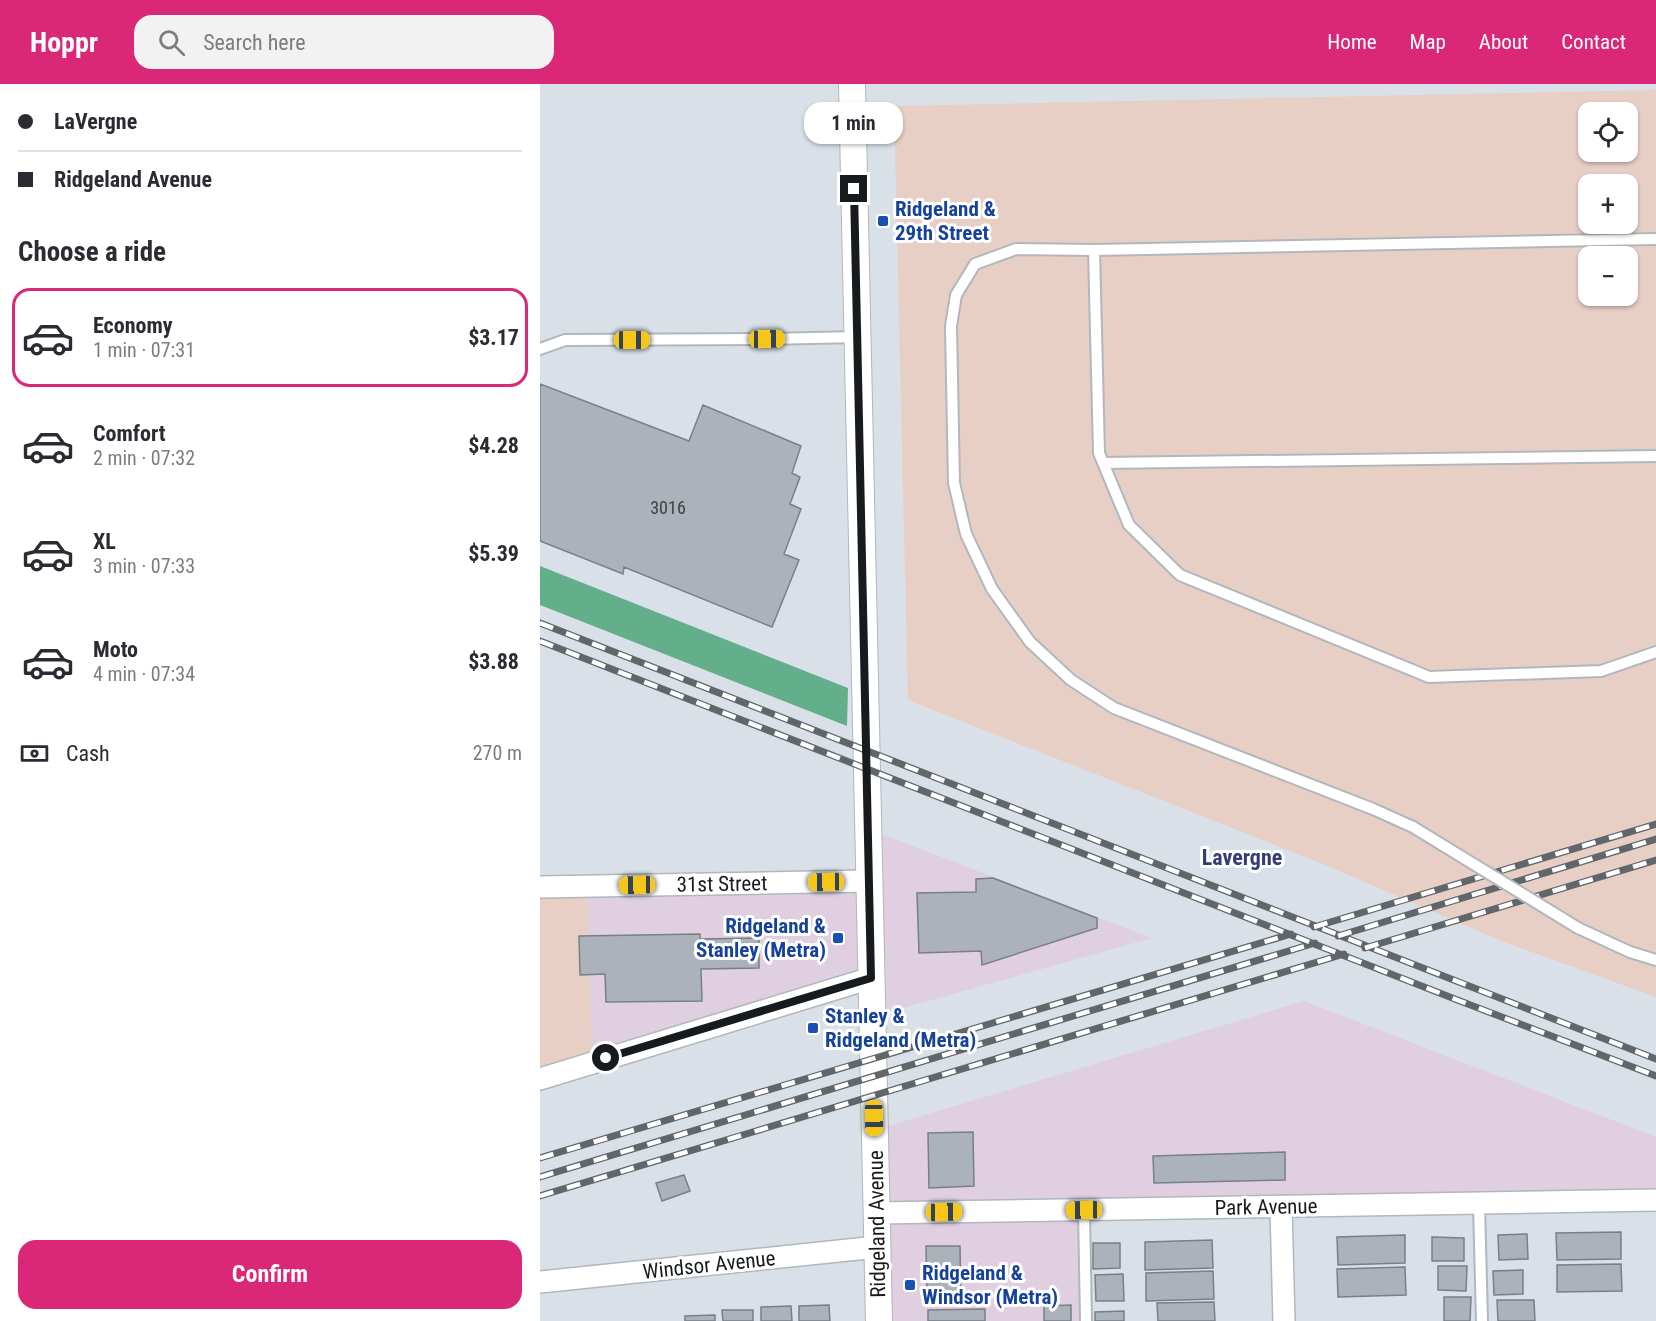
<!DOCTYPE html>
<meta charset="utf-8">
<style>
:root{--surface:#fff;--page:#f2f2f3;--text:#2b2b33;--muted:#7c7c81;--line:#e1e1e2;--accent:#db2777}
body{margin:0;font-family:"Roboto Condensed",sans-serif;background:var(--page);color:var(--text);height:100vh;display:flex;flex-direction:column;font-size:22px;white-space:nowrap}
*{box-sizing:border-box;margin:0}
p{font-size:20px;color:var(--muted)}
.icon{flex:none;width:33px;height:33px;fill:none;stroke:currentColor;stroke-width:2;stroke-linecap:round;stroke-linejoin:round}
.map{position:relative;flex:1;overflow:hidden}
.drawer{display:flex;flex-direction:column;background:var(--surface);width:540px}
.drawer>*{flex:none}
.hud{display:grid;align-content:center;height:132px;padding:0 18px;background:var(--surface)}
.tools{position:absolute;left:1038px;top:18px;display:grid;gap:12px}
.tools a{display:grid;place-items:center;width:60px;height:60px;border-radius:12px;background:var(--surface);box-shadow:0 2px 4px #0004;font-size:30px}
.end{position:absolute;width:27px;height:27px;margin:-14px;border:8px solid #181b1d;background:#fff;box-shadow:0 0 0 3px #fff}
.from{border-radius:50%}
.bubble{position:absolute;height:42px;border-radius:18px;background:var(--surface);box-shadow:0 2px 4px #0004;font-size:20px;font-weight:700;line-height:42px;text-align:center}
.car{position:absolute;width:18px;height:36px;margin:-18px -9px;border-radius:8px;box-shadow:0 0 4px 2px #0007;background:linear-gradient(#f5c518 24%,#345 0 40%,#f5c518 0 76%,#345 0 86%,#f5c518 0)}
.hud b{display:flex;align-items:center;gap:21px;height:57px;font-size:22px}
.hud b+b{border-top:2px solid var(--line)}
.hud i{width:15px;height:15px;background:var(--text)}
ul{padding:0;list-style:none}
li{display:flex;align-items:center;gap:18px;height:99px;margin:0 12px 9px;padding:0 6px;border:3px solid transparent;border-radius:18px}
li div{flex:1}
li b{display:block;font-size:22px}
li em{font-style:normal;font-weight:700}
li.on{border-color:var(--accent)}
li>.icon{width:54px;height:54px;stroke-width:1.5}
h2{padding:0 18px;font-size:27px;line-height:72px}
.pay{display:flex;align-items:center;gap:15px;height:66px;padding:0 18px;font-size:22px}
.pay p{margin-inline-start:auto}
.button{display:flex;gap:12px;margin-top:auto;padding:12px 18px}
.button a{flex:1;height:69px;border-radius:18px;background:var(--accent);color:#fff;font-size:24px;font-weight:700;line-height:69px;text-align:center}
header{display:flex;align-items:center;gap:36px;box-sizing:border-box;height:84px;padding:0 30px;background:var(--accent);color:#fff}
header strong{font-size:28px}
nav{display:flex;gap:33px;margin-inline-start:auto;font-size:21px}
.search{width:420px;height:54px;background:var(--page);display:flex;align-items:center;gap:15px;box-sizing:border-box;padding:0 21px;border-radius:18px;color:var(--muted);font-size:22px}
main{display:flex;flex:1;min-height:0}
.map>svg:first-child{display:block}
</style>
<header>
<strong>Hoppr</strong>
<div class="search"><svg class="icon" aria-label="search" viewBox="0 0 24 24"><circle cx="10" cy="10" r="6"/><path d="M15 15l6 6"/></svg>Search here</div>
<nav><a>Home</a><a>Map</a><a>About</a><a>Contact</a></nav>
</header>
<main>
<section class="drawer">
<div class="hud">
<b><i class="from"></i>LaVergne</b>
<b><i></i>Ridgeland Avenue</b>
</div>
<h2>Choose a ride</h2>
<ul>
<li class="on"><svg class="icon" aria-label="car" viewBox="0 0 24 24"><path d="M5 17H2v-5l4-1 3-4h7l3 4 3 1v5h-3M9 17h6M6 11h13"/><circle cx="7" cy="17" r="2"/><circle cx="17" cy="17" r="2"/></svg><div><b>Economy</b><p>1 min · 07:31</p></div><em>$3.17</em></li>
<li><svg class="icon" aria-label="car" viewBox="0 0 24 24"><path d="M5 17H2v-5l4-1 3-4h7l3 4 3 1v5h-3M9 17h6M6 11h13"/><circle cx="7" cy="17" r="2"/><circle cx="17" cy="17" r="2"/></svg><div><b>Comfort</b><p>2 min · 07:32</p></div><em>$4.28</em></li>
<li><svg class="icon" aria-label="car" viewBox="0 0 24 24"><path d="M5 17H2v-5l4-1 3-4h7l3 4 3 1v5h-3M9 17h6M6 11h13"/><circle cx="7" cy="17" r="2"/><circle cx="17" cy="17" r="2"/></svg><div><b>XL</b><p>3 min · 07:33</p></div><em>$5.39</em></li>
<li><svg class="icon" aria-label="car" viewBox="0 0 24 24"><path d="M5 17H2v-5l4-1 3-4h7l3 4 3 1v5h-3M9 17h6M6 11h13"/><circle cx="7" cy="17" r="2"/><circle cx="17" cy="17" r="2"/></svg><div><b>Moto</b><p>4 min · 07:34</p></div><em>$3.88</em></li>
</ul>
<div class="pay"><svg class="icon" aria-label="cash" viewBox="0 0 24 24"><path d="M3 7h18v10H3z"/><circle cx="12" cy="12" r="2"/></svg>Cash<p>270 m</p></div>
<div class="button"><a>Confirm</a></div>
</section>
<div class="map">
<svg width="1116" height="1237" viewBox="0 0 1116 1237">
<rect width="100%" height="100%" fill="#d9e0e7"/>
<path fill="#dfcfe1" d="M334,747l278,107 -274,77 -1,-42 -285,81 -5,-162 289,-8z
M764,917l352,136v57l-770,12 -1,-79z
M539,1131l3,106h-196l-2,-102z"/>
<path fill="#e7cfc6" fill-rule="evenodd" d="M1116,6v907l-155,-56 -178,-77 -415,-164 -14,-594zM1048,28h40v40h-40zM1048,100h40v40h-40zM1048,172h40v40h-40z
M47,808l5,162 -52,17v-178z"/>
<path fill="#63ae8b" d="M0,482l308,122 -1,38 -307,-121z"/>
<path fill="#abb2b9" stroke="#797f85" stroke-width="1.5" d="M0,300l149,57 14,-36 98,41 -9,27 8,4 -10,27 11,5 -17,45 15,6 -27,67 -148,-60 -1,7 -83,-33z
M453,794l104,40v10l-115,37 -1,-14 -62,2 -2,-60 59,-1v-13z
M160,850v5l59,-1v30l-58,1 1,32 -96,1 -1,-28 -25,1 -1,-39z
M433,1048l1,54 -45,2 -1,-55z
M745,1068v28l-131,3 -1,-27z
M144,1091l6,16 -28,10 -6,-18z
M1081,1148v27l-64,1 -1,-27z
M987,1150l1,25 -29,1 -1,-25z
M865,1151v28l-67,2 -1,-28z
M892,1153l32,1v23h-32z
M672,1156l1,28 -68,2v-28z
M553,1159h27v25l-27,1z
M386,1162h34l1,56h-34z
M1081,1180l1,27 -65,1v-27z
M898,1182h29l-1,25 -28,-1z
M865,1183l1,28 -68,2 -1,-28z
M983,1186v24l-29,1 -1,-24z
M673,1187l1,28 -68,2v-28z
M583,1190l1,27h-28l-1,-26z
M904,1213h27l-1,24h-26z
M957,1216h37l1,21h-37z
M674,1218l1,19h-57l-1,-18z
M289,1221l1,16h-31v-15z
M531,1221v16h-27v-15z
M251,1222l1,15h-31v-14z
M445,1225v12h-57v-11z
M182,1226h31v11h-30z
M584,1227v10h-29v-9z
M175,1231v6h-30v-5z"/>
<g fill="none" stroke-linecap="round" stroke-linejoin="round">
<g stroke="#b0b7bd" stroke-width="14">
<path id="service" d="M1116,155l-562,11 5,203 30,72 51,50 249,102 172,-6 55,-19
M554,166l-78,-1 -41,15 -19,31 -5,31 3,157 12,51 26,55 38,53 41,38 43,28 259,101 40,18
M0,265l25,-9 202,-1 90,-2
M563,379l553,-7
M1038,844l52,24 26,8
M939,1120l3,117
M544,1126l2,111"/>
</g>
<g stroke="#b0b7bd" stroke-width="24">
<path id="minor" d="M0,803l329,-6
M0,995l331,-101
M741,1123l3,114
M336,1129l780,-13
M0,1198l337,-35"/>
</g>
<g stroke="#b0b7bd" stroke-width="28">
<path id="tertiary" d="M312,0l27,1237"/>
</g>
<use href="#service" stroke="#fff" stroke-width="10"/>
<use href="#minor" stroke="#fff" stroke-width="21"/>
<use href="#tertiary" stroke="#fff" stroke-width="26"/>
<g stroke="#61666a" stroke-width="7">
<path id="rail" d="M0,539l1116,436
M0,557l920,360 196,75
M774,843l342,-103
M798,852l318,-97
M825,864l291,-88
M0,1074l751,-224
M0,1093l775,-234
M0,1112l804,-242"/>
</g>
<use href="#rail" stroke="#fff" stroke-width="4.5" stroke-dasharray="14" stroke-linecap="butt"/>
<g stroke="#b0b7bd" stroke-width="14" stroke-linecap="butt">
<path id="service-bridge" d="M873,743l165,101"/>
</g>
<use href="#service-bridge" stroke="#fff" stroke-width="10"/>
</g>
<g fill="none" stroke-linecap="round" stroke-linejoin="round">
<path stroke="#181b1d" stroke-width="8" d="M66,974l265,-80 -17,-789"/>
</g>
<g fill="#1a4fb4" stroke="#fff" stroke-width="2">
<rect x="337" y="131" width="12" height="12" rx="3"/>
<rect x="292" y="848" width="12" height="12" rx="3"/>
<rect x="267" y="938" width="12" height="12" rx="3"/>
<rect x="364" y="1195" width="12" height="12" rx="3"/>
</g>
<g text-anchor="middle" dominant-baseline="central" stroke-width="6" stroke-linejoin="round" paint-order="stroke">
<g font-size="18" fill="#3d4144">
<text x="128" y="423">3016</text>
</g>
<g font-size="21" font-weight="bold" fill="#164399" stroke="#fff" text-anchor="start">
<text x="355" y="125">Ridgeland &amp;<tspan x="355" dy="24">29th Street</tspan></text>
<text x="286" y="842" text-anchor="end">Ridgeland &amp;<tspan x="286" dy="24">Stanley (Metra)</tspan></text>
<text x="285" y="932">Stanley &amp;<tspan x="285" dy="24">Ridgeland (Metra)</tspan></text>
<text x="382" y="1189">Ridgeland &amp;<tspan x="382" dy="24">Windsor (Metra)</tspan></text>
</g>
<g font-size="21" fill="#181b1d" stroke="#fff">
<text transform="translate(182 800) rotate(-1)">31st Street</text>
<text transform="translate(726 1123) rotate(-1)">Park Avenue</text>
<text transform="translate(337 1140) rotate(-91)">Ridgeland Avenue</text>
<text transform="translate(169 1181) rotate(-6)">Windsor Avenue</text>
</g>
<g font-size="22" font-weight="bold" fill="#353c77" stroke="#fff">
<text x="702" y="773">Lavergne</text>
</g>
</g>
</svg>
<div class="tools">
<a><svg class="icon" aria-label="locate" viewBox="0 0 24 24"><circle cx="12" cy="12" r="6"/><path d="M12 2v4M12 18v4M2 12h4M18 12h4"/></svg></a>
<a>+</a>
<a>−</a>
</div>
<i class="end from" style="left:66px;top:974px"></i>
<i class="end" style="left:314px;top:105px"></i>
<div class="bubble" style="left:264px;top:18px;width:99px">1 min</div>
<i class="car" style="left:227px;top:255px;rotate:89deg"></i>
<i class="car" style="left:92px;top:256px;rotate:90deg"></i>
<i class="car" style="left:286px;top:798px;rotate:269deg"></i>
<i class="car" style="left:97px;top:801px;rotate:269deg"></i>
<i class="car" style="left:334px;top:1034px;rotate:179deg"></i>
<i class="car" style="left:544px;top:1126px;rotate:269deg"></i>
<i class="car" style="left:404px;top:1128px;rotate:89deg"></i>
</div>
</main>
